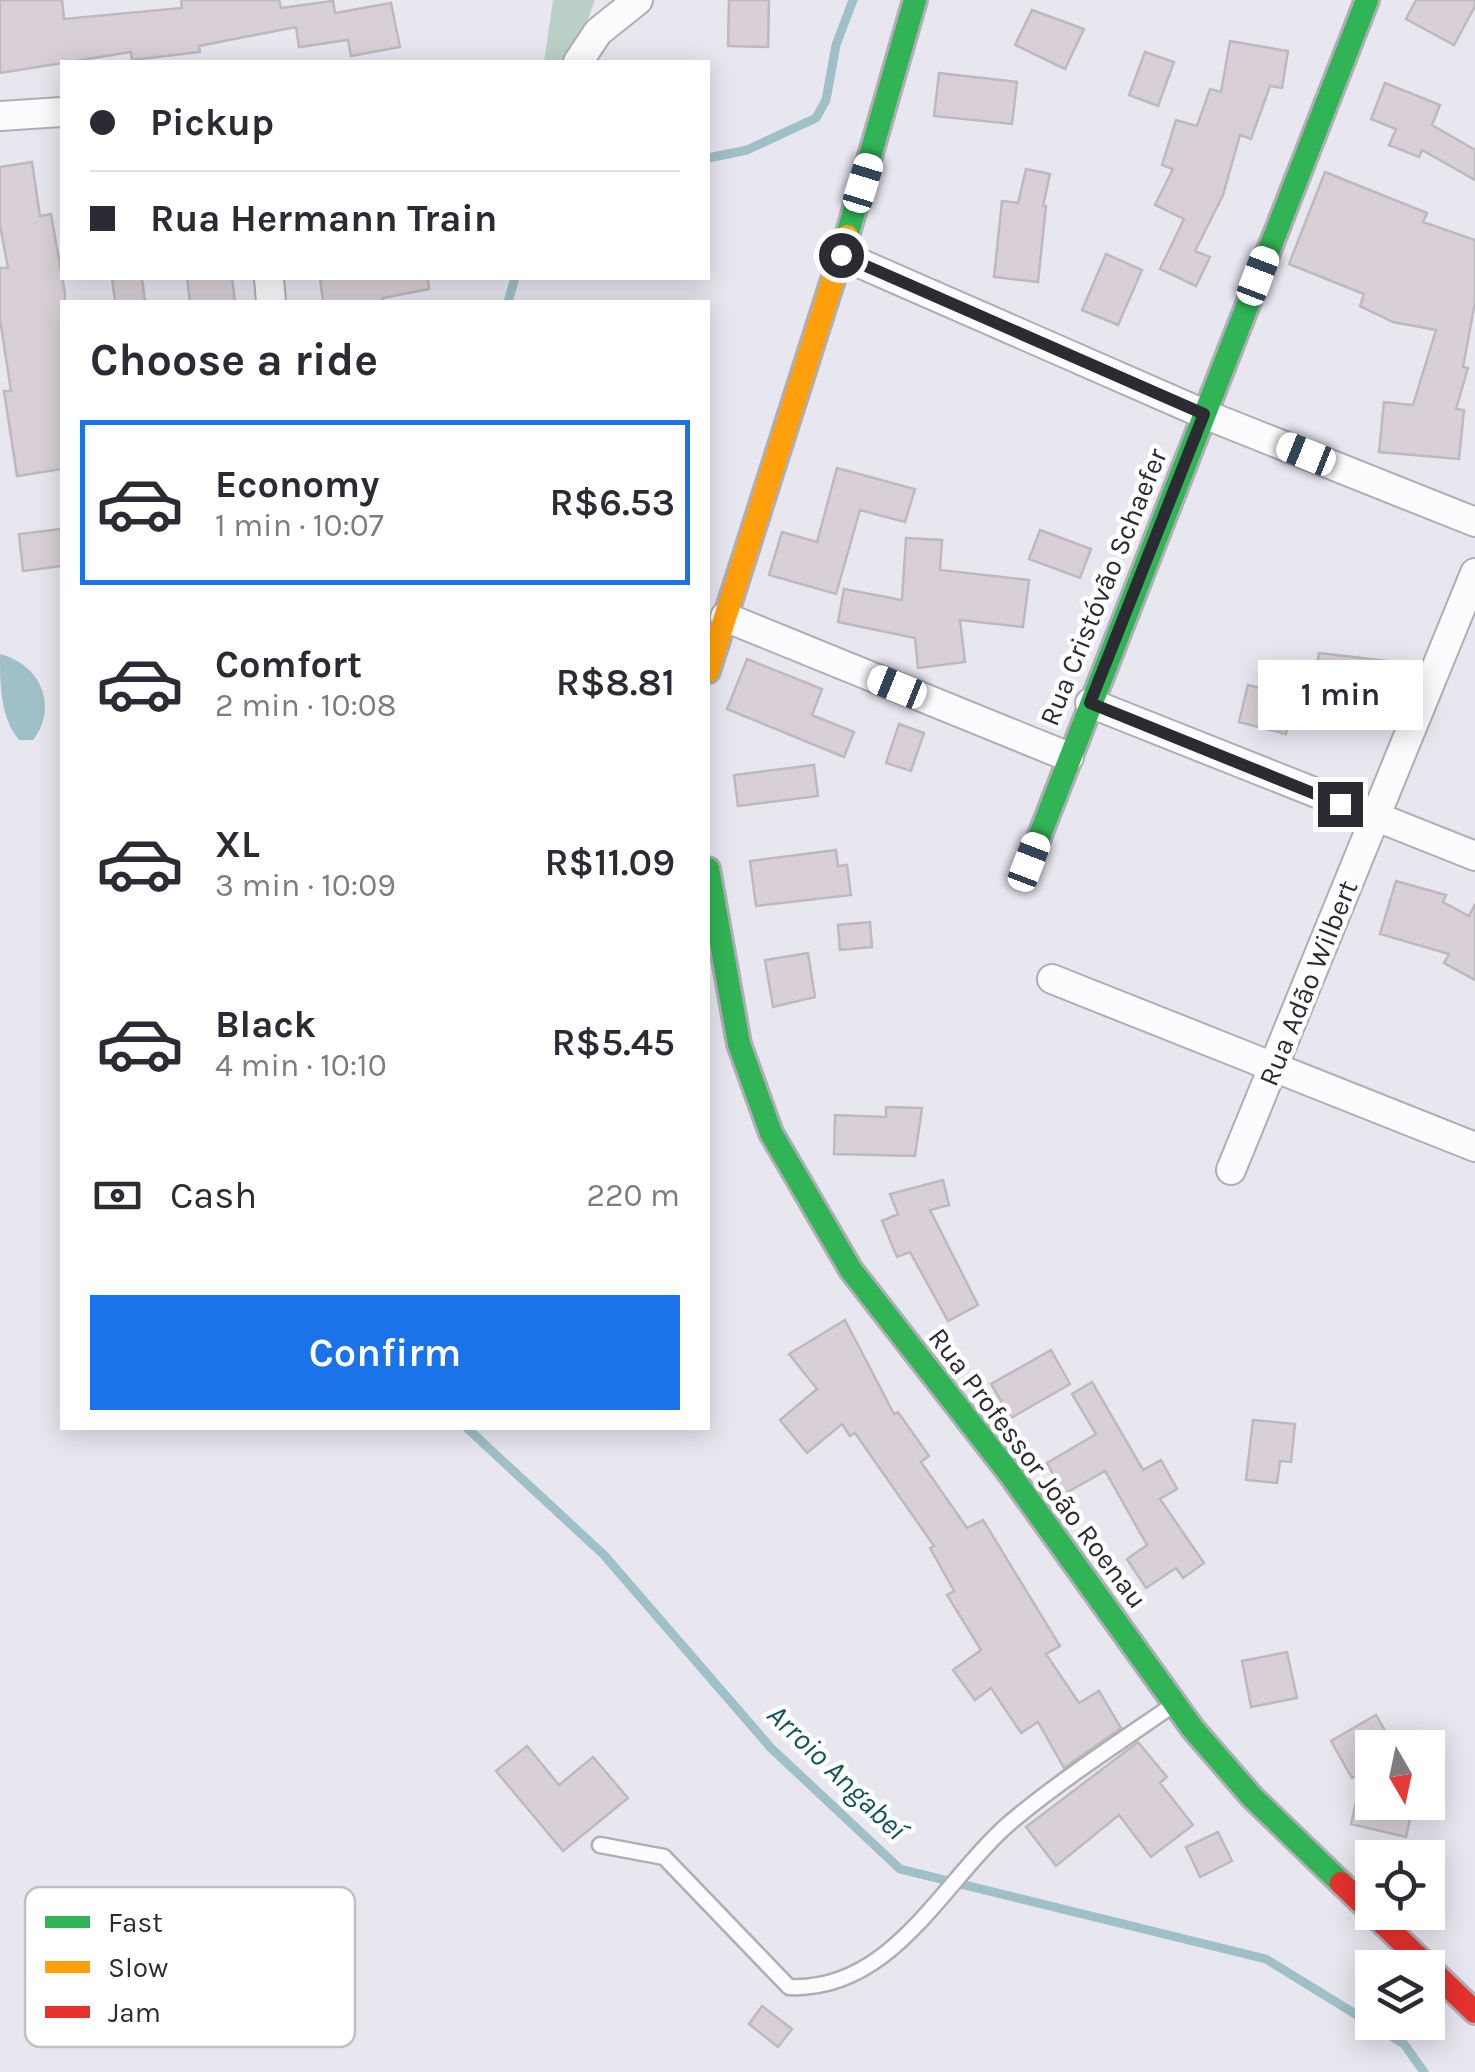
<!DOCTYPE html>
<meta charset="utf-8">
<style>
:root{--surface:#fff;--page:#f2f2f3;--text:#2b2b33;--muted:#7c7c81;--line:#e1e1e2;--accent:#1a73e8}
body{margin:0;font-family:Karla,sans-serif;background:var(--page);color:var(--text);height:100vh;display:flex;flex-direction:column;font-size:38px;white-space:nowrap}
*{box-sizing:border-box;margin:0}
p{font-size:32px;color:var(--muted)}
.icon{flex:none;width:55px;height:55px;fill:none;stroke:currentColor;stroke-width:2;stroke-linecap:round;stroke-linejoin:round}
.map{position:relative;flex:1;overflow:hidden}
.panel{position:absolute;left:60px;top:300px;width:650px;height:1130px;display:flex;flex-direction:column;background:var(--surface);border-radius:0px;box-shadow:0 5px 25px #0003}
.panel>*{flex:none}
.banner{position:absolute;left:60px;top:60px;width:650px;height:220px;border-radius:0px;box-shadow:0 5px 25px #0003;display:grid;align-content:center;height:220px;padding:0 30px;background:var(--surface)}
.needle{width:65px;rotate:171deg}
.tools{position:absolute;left:1355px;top:1730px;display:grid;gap:20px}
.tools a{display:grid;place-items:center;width:90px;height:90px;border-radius:0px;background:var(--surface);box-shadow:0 5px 25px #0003;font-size:50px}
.end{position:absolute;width:45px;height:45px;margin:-22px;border:12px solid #2c2b31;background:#fff;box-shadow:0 0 0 5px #fff}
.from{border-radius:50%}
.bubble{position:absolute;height:70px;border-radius:0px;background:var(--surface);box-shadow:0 5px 25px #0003;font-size:32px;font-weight:600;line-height:70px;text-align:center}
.car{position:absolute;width:30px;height:60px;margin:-30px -15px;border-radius:12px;box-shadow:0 0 8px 2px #0007;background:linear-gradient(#fff 24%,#345 0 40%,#fff 0 76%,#345 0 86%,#fff 0)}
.banner b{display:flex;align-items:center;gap:35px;height:95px;font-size:38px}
.banner b+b{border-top:2px solid var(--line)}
.banner i{width:25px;height:25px;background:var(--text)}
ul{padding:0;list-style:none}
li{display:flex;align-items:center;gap:30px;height:165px;margin:0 20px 15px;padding:0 10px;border:5px solid transparent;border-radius:0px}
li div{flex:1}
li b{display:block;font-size:38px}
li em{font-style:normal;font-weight:600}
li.active{border-color:var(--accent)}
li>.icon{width:90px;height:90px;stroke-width:1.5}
h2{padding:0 30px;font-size:45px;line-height:120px}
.pay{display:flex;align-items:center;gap:25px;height:110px;padding:0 30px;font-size:38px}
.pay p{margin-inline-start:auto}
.button{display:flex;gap:20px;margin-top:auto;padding:20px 30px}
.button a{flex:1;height:115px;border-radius:0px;background:var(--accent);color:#fff;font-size:40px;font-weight:600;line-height:115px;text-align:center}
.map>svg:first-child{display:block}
</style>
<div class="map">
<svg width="1475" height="2072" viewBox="0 0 1475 2072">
<rect width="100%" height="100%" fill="#e8e7f0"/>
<path fill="#bcd0ca" d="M553,0h42l-15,39 -18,23h-18z"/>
<path fill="#9fc0c6" d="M0,654c40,10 59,52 33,86h-14c-19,-23 -19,-55 -19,-86z"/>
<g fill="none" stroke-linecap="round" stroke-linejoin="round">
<path stroke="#9fc0c6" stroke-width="9" d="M708,158l39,-8 69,-32 10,-18 10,-55 17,-45
M508,302l7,-24
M467,1428l137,127 167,193 129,121 366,90 138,85 20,28"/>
</g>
<path fill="#d8d0d6" stroke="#bdb9be" stroke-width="2.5" d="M0,0h62l2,19 118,-11 -1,-8h98l2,8 52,-7 2,12 56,-10 9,44 -49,9 -3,-16 -49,7 -3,-20 -97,19 1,6 -68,8 -1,-8 -131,21z
M729,0h40l-1,47 -40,-1z
M1416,0h59v6l-21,39 -48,-26z
M1032,10l52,19 -19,40 -50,-24z
M1230,41l58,10 -6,37 -12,-2 -19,53 -11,-4 -17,60 -28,56 15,6 -14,29 -36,-17 24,-50 -29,-14 18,-36 -11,-4 14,-45 21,6 13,-37 11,3z
M1145,52l29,10 -16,44 -29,-11z
M939,73l78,9 -5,42 -78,-8z
M1385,83l55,22 -8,20 43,25v30l-53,-30 -3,7 -30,-12 7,-16 -25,-10z
M32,162l8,54 11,-2 14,79 -3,176 -45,7 -13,-85h7l-11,-72v-51h8l-8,-43v-58z
M1026,169l24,5 -7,32h3l-8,76 -44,-5 8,-76 16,2z
M1325,172l102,41 -4,9 52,18v62l-12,65 5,1 -12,41 8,1 -5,49 -80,-7 5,-50 29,3 23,-75 -43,-8 -33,-16 4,-12 -75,-30z
M1106,254l36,16 -24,55 -36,-15z
M112,278h30l3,24h-30z
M187,278h45l3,24h-45z
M320,278h108l1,11 -46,9v4h-60z
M837,468l78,21 -10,33 -45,-12 -24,84 -67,-19 13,-43 35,10z
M61,529l1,37 -39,5 -4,-37z
M1040,530l51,19 -11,29 -51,-19z
M906,538l36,2 -2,30 89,10 -6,47 -63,-7 5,42 -47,6 -3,-30 -77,-16 6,-33 58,11z
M1319,653l69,8 -9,48 -37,-6 -2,12 -31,-5z
M747,659l75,30 -10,26 42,17 -10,25 -117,-48z
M1248,685l47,12 -9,37 -47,-12z
M899,724l25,9 -13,38 -25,-8z
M814,765l4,31 -80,10 -4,-31z
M836,850l2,16 9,-1 4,30 -95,11 -6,-45z
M1396,881l50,14 -3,7 26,14 6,-12v76l-31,-17 5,-9 -69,-20z
M870,922l2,25 -32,3 -2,-25z
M808,953l7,44 -42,10 -8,-47z
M886,1107l36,1 -7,48 -81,-2 1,-39 51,2z
M943,1180l6,25 -19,5 48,95 -30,16 -38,-69 -13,5 -15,-36 16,-7 -8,-20z
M845,1320l49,94 4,-2 31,44 -8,6 46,66 16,-8 77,126 -14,8 33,49 20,-12 22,37 -57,40 -26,-46 -17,11 -30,-45 -16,12 -22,-30 28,-20 -34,-55 7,-4 -24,-43 4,-2 -79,-113 -5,3 -8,-12 -35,29 -27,-33 37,-31 -28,-35z
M1051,1350l19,34 -59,34 -20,-34z
M1092,1382l51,88 18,-10 16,29 -17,10 44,64 -21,15 -7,-10 -30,20 -19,-29 20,-14 -42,-74 -41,23 -17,-31 49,-29 -24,-40z
M1253,1420l42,4 -4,38 -11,-1 -3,22 -31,-3z
M1287,1652l10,46 -46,9 -9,-46z
M1376,1715l19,33h-23v18l-20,12 -21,-37z
M1138,1742l29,35 -7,6 33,42 -42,32 -32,-42 -63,51 -30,-39z
M527,1746l32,39 34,-28 35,41 -65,53 -67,-80z
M1356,1802l57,4 -7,31 -55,-13z
M1218,1832l14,29 -32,16 -14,-30z
M762,2006l30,23 -14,18 -29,-23z"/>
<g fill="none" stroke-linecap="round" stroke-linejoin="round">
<g stroke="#afaeb5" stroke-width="19">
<path id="lane" d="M600,1845l64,12 125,130c107,5 156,-113 229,-171 49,-40 103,-75 155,-111"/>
</g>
<g stroke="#afaeb5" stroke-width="32">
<path id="street" d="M578,62l20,-30 40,-32
M0,116l62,-4
M841,255l363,159 271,108
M269,278l2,24
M725,617l344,140
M1090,703l385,153
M1052,979l423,168
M1231,1170l244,-597"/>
</g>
<g stroke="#afaeb5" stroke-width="28">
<path id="fast" d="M847,236l68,-236
M1029,863l338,-863
M708,869l31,175 32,89 80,137 159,204 183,255 59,68 89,86"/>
</g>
<g stroke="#afaeb5" stroke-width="28">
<path id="slow" d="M708,671l139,-435"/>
</g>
<g stroke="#afaeb5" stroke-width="28">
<path id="jam" d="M1341,1883l134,129"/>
</g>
<use href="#lane" stroke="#fcfbfd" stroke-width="14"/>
<use href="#street" stroke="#fcfbfd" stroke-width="28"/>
<use href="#fast" stroke="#30b455" stroke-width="22"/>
<use href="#slow" stroke="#ff9f0a" stroke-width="22"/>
<use href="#jam" stroke="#e5322d" stroke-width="22"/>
</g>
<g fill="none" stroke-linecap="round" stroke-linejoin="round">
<path stroke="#2c2b31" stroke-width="12" d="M841,255l363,159 -114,289 250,101"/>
</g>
<g text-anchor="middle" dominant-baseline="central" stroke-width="9" stroke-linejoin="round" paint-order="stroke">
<g font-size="28" fill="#2c2b31" stroke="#fff">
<text transform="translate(1103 587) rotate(-68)">Rua Cristóvão Schaefer</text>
<text transform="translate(1308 983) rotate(-68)">Rua Adão Wilbert</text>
<text transform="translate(1038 1468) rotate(53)">Rua Professor João Roenau</text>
</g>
<g font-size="30" font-style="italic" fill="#10555b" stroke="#fff">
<text transform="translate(837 1772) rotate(44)">Arroio Angabeí</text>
</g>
</g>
<rect x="25" y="1887" width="330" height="160" rx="15" fill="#fff" stroke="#c0bfc1" stroke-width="2.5"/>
<rect x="45" y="1916" width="45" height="12" fill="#30b455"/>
<rect x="45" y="1961" width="45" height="12" fill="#ff9f0a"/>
<rect x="45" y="2006" width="45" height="12" fill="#e5322d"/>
<g font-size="28" fill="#2c2b31">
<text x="108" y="1932">Fast</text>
<text x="108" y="1977">Slow</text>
<text x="108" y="2022">Jam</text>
</g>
</svg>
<div class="tools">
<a><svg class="needle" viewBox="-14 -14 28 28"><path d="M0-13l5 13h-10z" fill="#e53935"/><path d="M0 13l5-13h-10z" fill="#7c7c81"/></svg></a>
<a><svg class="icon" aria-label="locate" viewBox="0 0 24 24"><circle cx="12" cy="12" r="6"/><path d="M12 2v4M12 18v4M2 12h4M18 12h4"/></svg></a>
<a><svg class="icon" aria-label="layers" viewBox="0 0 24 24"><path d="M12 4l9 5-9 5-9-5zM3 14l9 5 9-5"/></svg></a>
</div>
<i class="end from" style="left:841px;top:255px"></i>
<i class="end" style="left:1340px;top:804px"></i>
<div class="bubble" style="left:1258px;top:660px;width:165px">1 min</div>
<i class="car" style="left:863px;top:183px;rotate:17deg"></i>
<i class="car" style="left:1258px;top:276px;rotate:21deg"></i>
<i class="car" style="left:1306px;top:454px;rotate:292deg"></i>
<i class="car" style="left:897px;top:687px;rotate:292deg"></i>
<i class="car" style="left:1029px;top:862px;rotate:21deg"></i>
<div class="banner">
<b><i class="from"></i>Pickup</b>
<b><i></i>Rua Hermann Train</b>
</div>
<section class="panel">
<h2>Choose a ride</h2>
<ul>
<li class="active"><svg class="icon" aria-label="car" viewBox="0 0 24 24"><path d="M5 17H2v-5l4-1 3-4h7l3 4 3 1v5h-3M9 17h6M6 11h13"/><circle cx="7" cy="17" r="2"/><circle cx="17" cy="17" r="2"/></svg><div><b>Economy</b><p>1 min · 10:07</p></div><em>R$6.53</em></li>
<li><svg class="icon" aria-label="car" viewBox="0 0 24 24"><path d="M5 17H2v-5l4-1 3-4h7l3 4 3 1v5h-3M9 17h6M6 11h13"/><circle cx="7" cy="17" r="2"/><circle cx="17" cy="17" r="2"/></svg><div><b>Comfort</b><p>2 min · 10:08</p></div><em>R$8.81</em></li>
<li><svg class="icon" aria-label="car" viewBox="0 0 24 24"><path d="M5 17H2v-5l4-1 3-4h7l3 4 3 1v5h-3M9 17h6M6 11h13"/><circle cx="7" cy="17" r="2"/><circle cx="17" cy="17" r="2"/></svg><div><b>XL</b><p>3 min · 10:09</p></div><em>R$11.09</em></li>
<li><svg class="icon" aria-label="car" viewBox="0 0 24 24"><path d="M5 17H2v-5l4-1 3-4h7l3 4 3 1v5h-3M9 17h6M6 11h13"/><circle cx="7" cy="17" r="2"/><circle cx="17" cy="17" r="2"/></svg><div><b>Black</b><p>4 min · 10:10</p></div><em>R$5.45</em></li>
</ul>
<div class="pay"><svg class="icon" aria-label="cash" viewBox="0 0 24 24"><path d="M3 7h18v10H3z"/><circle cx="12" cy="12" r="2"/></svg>Cash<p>220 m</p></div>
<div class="button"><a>Confirm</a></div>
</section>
</div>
